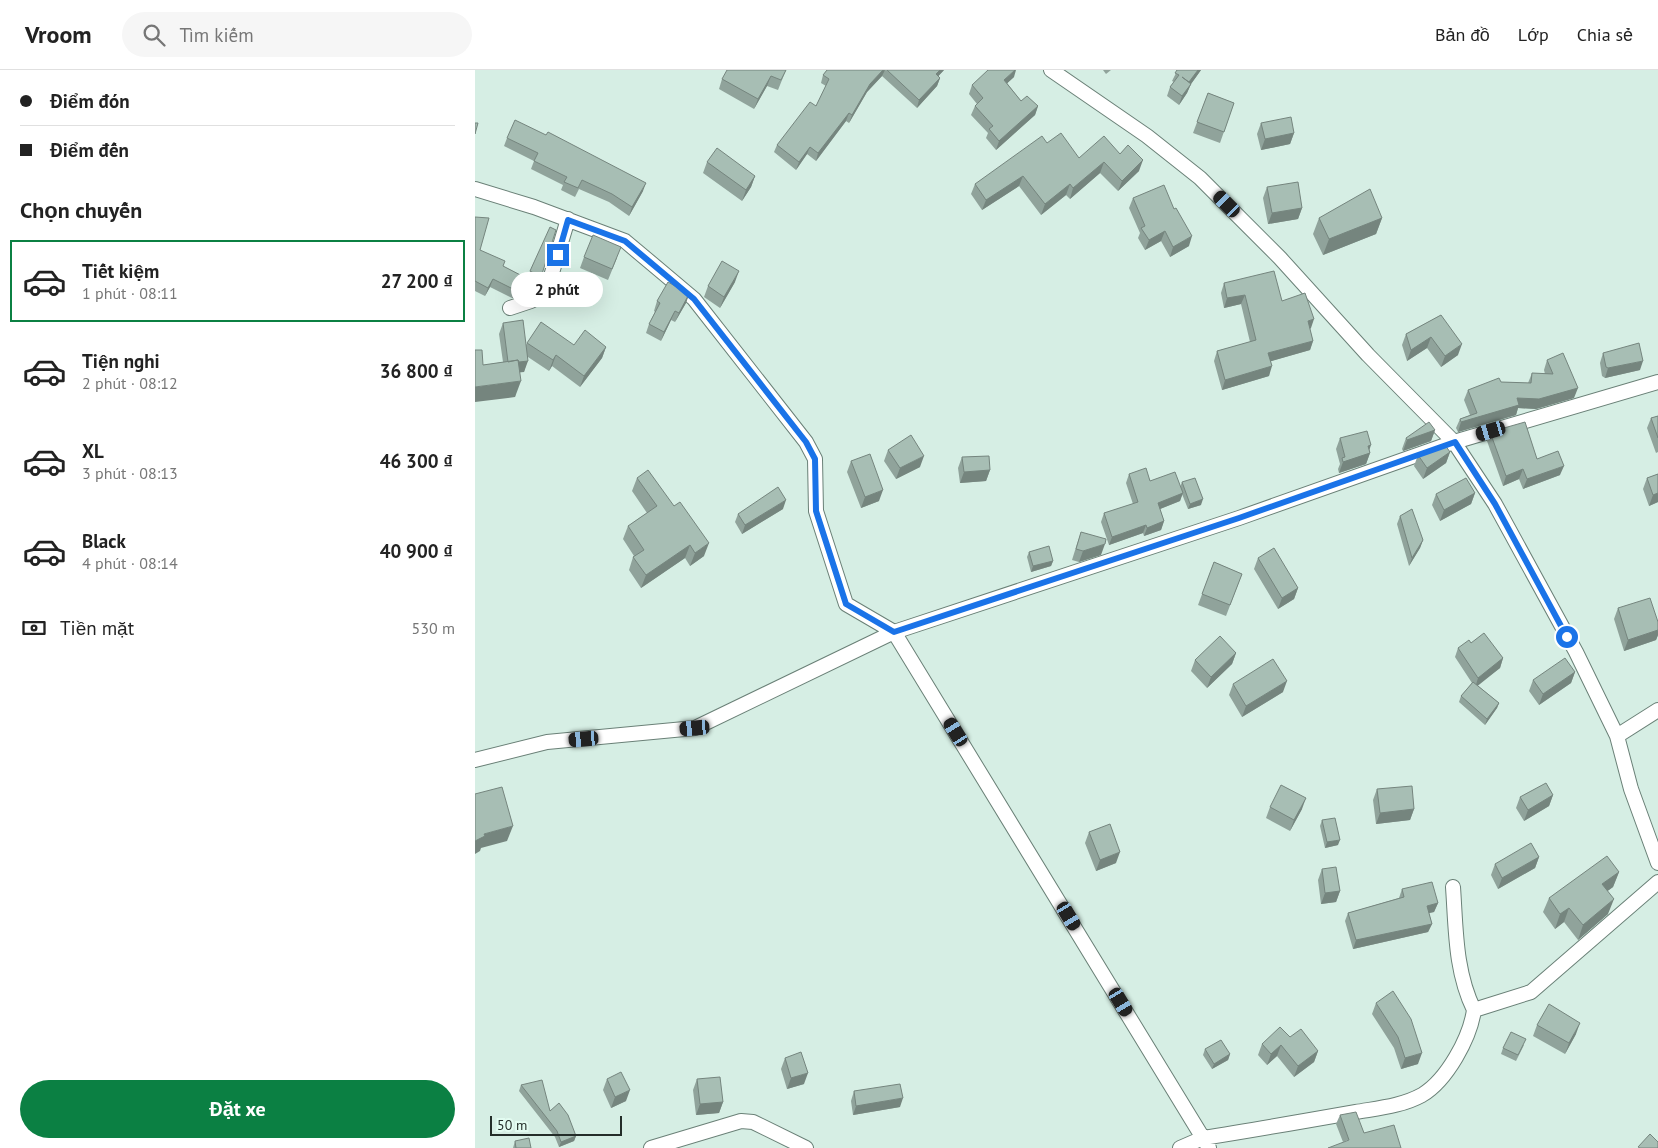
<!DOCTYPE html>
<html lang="vi">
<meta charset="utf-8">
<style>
:root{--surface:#fff;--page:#f6f6f6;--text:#222;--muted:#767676;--line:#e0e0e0;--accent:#0b8043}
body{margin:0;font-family:"PT Sans",sans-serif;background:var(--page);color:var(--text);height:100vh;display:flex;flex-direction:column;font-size:19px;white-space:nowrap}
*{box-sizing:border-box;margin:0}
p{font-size:16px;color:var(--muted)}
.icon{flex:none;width:28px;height:28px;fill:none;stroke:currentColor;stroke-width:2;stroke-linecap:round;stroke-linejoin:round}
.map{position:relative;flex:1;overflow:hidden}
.side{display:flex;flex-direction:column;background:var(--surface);width:475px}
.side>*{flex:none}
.hud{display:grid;align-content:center;height:110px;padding:0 20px;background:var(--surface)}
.scale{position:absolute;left:15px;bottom:12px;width:132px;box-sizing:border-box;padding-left:5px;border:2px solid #242d29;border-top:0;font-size:14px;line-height:18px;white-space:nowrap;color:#242d29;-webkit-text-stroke:4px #e3fcf1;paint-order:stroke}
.end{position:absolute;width:22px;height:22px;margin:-11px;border:6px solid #1a73e8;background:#fff;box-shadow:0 0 0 2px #fff}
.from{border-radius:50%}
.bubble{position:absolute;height:35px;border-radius:18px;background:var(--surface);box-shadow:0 5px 20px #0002;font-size:16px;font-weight:800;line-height:35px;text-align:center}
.car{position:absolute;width:15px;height:30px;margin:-15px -8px;border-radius:6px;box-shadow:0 0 4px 1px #0007;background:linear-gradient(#222 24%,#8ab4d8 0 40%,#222 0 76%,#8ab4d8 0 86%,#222 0)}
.hud b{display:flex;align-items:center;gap:18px;height:48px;font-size:19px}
.hud b+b{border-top:1px solid var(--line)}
.hud i{width:12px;height:12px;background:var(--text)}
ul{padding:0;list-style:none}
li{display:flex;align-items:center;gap:15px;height:82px;margin:0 10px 8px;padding:0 10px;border:2px solid transparent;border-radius:0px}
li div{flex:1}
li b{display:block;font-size:19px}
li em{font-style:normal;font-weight:800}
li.selected{border-color:var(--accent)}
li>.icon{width:45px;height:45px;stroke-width:1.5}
h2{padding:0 20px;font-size:22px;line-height:60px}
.pay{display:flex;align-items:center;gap:12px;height:55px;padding:0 20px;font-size:19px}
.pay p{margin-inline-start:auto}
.primary-button{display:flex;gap:10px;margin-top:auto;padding:10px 20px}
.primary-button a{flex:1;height:58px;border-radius:30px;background:var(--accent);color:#fff;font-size:20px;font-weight:800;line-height:58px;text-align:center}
header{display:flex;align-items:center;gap:30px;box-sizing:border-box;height:70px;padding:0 25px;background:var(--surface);border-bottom:1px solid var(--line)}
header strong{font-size:24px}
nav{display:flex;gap:28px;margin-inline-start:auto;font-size:18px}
.search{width:350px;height:45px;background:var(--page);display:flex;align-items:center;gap:12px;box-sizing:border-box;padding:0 18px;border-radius:28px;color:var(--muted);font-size:19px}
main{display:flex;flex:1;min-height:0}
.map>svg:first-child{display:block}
</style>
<header>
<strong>Vroom</strong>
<div class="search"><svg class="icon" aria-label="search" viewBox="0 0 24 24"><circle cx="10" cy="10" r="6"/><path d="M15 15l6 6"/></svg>Tìm kiếm</div>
<nav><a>Bản đồ</a><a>Lớp</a><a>Chia sẻ</a></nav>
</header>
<main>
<section class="side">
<div class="hud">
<b><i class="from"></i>Điểm đón</b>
<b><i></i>Điểm đến</b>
</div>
<h2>Chọn chuyến</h2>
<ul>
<li class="selected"><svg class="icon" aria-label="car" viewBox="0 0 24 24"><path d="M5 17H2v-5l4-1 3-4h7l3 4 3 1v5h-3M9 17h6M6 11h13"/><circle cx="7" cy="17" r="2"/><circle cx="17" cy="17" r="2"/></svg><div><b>Tiết kiệm</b><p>1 phút · 08:11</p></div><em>27 200 ₫</em></li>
<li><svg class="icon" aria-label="car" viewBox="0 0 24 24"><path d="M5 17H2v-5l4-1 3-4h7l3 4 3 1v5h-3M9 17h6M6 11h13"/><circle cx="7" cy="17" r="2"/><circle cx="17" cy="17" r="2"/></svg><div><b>Tiện nghi</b><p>2 phút · 08:12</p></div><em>36 800 ₫</em></li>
<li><svg class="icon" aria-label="car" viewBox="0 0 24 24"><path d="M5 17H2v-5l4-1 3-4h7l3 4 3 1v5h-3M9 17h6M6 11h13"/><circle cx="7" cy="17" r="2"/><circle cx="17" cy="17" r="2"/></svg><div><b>XL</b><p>3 phút · 08:13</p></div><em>46 300 ₫</em></li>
<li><svg class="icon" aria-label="car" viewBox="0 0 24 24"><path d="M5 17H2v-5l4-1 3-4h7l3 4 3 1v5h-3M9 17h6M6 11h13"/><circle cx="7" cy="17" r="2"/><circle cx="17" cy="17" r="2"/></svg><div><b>Black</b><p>4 phút · 08:14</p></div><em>40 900 ₫</em></li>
</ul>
<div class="pay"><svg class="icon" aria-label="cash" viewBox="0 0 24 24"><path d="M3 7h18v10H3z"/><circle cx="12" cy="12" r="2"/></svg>Tiền mặt<p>530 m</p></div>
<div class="primary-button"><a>Đặt xe</a></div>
</section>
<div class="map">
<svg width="1183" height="1078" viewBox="0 0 1183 1078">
<rect width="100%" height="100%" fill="#d6eee4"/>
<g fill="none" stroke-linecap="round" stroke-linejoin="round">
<g stroke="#6a8077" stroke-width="16">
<path id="minor" d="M576,0l96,66 53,42 80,80 88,97 86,87 41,62 81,148 41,84 14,53 27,74
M0,119l59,18 91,34 69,58 112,143 9,17 1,52 30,93 48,28 315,516
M35,238l21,-7 15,-8 22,-74
M1142,666l41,-26
M0,690l72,-18 148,-14 199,-96 345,-114 215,-76 204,-60
M978,817c3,42 2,84 21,123
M176,1078l90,-27 12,1 53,26
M705,1078l23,-10c51,-8 102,-17 153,-26 23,-4 46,-6 66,-17 25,-15 48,-57 52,-85l57,-18 127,-110"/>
</g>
<use href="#minor" stroke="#fff" stroke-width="14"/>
</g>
<path fill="#90a39b" d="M311,0l-8,20 -11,-4 -13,23 -35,-20 3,-10z
M352,0h117l-6,6 2,2 -3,8 -20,22 -35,-32 -15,16 -18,31 -3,-2 -30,40 -9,-7 -11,16 -22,-18 3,-7 39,-39 10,-20 -5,-3 2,-8z
M628,0h8l-5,4z
M701,0h25l-10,14 -4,9 -8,12 -12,-9 3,-9 4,-5 -2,-1 5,-10z
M539,7l-7,6 14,18 17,5 -3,9 -39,35 -10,-12 2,-5 -17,-18 4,-9 2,-2 -8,-10 3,-9z
M733,23l26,10 -14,40 -27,-10z
M786,53l33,10 -4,11 -29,6 -4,-16z
M32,68l136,53 -14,25 -20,-14 -30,-13 -4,8 -14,-7 2,-5 -32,-16 3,-8 -30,-15z
M572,73l32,15 41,-4 19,17 -21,20 -18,-18 -30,26 -4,-4 -25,20 -22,-29 -37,24 -11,-16 4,-10z
M232,92l48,14 -4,11 -9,14 -39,-28z
M792,117l35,21 -4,11 -30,5 -5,-26z
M658,128l56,48 -19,11 -9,-16 -16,9 -7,-12 2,-5 -11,-25z
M0,147l5,33 23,16 24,13 3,-8 11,6 -4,11 -9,-5 -5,11 -11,4 -22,-11 -5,9 -10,-5z
M844,148h63l-6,16 -53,21 -10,-21z
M109,187l33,1 -9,22 -28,-12z
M260,212l-15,26 -16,-11 4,-11z
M749,213l58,18 29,27 -1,1 3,12 -3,9 -39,11 -2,15 -47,14 -8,-29 3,-10 33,-9 -9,-38 -17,4 -3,-15z
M214,224l-3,9 -11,19 -4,-2 -10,21 -15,-8 3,-9 6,-12 -1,-1 3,-10z
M966,245l17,40 -17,12 -14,-19 -20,13 -5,-16 4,-11z
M28,253l23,22 1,-2 79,4 -4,11 -22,29 -28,-21 -3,5 -21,-14 -4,15h-4l-5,25 -32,-32 20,-3 -4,-28z
M1128,283l37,17 -35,8 -3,-2 -2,-13z
M1072,290l27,38 -38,11 -18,-1 -2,7 -58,17 -2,-4 4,-9 10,-4 -6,-15 4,-10 33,-8 27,1 4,-10 13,1 -1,-4z
M1183,346v36l-2,1 -9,-25 4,-10z
M960,360l-4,11 -28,10 -1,-2 4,-11z
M1015,362l47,27 23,16 -37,14 -4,-10 -16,7 -16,-45z
M865,368l29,12 1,3 -4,11 -27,9 -1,-4 2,-5 -4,-15z
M413,380l32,17 -24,12 -12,-18z
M975,382l-4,11 -23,16 -9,-13 4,-11z
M487,387l28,13 -4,11 -26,2 -2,-15z
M376,391l28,40 -18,7 -14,-36z
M654,404l21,7 30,6 2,-5 19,23 -13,4 -6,-15 -2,7 -20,8 4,12 -3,9 -17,6 -1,-3 -34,12 -8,-23 3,-9 29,-9 -7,-21z
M1183,404v28l-9,4 -6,-17 4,-11z
M162,408l67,78 -14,10 -5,-8 -44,30 -12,-18 4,-13 1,-1 -11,-17 5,-13 19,-13 -15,-22z
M1000,423l-4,11 -31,17 -8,-16 4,-11z
M308,439l-41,25 -7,-12 3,-8z
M925,446l23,24 -3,8 -11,18 -12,-42z
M606,462l20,23 -22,7 -7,-2 5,-16z
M554,482l24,9 -2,5 -20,6 -4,-15z
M783,488l40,30 -4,11 -16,10 -24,-40z
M739,492l28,12 -16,42 -28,-11z
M1143,538l40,14v13l-2,5 -32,11 -10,-32z
M996,573l32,15 -3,10 -23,17 22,18 -2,5 -12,17 -26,-23 2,-6 11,-13 -17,-26 3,-9z
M761,583l-4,11 -25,24 -16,-17 4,-11z
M1100,602l-4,11 -32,22 -10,-14 4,-11z
M758,614l50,8 -41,25 -13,-22z
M902,719l37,20 -4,11 -34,4 -3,-24z
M1078,725l-4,11 -25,15 -8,-13 4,-11z
M795,737l32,2 -12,22 -24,-13z
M847,750l16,25 -13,3 -5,-22z
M614,762l27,31 -20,8 -11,-28z
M1064,787l-4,11 -37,21 -7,-14 4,-11z
M847,799l18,22 -4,11 -15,2 -3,-24z
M1144,802l-6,15 -6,4 1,23 -30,26 -14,-18 -9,7 -12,-17 6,-14z
M927,819l36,14 -4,9 -5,1 3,11 -4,8 -75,17 -8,-28 3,-8 51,-15z
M901,933l42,61 -17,5 -7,-21 -22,-34z
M1062,955l39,9 -11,20 -32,-18z
M815,967l28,14 -4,11 -20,15 -17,-21 -10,9 -9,-10 4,-11z
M1049,975l-8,16 -15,-7 2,-6z
M730,979l25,5 -2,6 -16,9 -9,-14z
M310,988l19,26 -17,5 -6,-20z
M132,1009l19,22 -15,7 -8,-18z
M222,1009l26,23 -4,11 -23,2 -3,-25z
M46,1015l55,51 -2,5 -15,6 -4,-10 -36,-46z
M379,1021l46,16 -47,8 -2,-14z
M865,1045l24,18 -21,9 -7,-18z
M40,1071l16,7h-18z"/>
<path fill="#75857e" d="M408,0h2l-3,6 -15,16 -18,31 3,-8 18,-31z
M465,0h4l-11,12 3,-8z
M540,0h1l-2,7 -13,12 3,-9z
M723,0h3l-10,14 -4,9 -8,12 3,-9 7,-14z
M296,6l-4,10 -13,23 4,-10z
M465,8l-3,8 -20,22 2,-8z
M563,36l-3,9 -39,35 3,-9z
M374,43l-3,8 -30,40 2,-8z
M819,63l-4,11 -29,6 4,-11z
M335,77l-3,7 -11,16 3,-8z
M668,90l-4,11 -21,20 4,-10z
M629,92l-4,11 -30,26 3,-11z
M280,106l-4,11 -9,14 4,-11z
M548,106l-4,10 -37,24 4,-10z
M171,113l-3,8 -14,25 3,-9z
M595,114l-4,11 -25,20 4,-11z
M827,138l-4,11 -30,5 4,-11z
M907,148l-6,16 -53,21 6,-16z
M690,161l-4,10 -16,9 4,-10z
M717,166l-3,10 -19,11 3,-10z
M264,201l-4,11 -15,26 4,-11z
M18,209l-3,8 -5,9 3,-8z
M55,210l-7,14 -11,4 3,-8z
M214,224l-3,9 -11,19 4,-9z
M770,225l-4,9 -17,4 3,-10z
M200,241l-4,9 -10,21 3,-9z
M839,249l-3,9 -7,3 4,-10z
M956,267l-4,11 -20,13 4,-11z
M838,271l-3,9 -45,13 3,-10z
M987,274l-4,11 -17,12 4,-11z
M131,277l-4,11 -22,29 4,-11z
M81,285l-4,11 -3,5 4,-11z
M53,291l-4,11 -20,2 4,-11z
M1168,291l-3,9 -35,8 3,-10z
M797,296l-3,10 -47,14 3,-10z
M46,311l-6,16 -40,5v-15z
M1103,318l-4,10 -38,11 -18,-1 -2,7 -58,17 3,-10 56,-24z
M960,360l-4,11 -28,10 4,-11z
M896,375l-3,9 2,-1 -4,11 -27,9 4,-11 25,-16z
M975,382l-4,11 -23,16 4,-11z
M449,386l-4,11 -24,12 4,-11z
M1089,396l-4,9 -37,14 4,-10z
M1048,399l-4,10 -16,7 3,-10z
M515,400l-4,11 -26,2 4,-11z
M408,420l-4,11 -18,7 4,-11z
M708,423l-3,8 -25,10 3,-8z
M1000,423l-4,11 -31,17 4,-11z
M1183,423v9l-9,4 4,-11z
M728,429l-2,6 -13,4 2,-5z
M311,430l-3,9 -41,25 3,-9z
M689,451l-3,9 -17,6 3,-8z
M671,455l-3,8 -34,12 3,-8z
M948,470l-3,8 -11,18 3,-8z
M234,473l-5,13 -14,10 5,-13z
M630,474l-4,11 -22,7 4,-11z
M215,475l-5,13 -44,30 5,-13z
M578,491l-2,5 -20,6 2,-6z
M823,518l-4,11 -16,10 4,-11z
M1183,560v5l-2,5 -32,11 4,-11z
M761,583l-4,11 -25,24 4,-11z
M1028,588l-3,10 -25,20 3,-10z
M1100,602l-4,11 -32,22 4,-11z
M812,611l-4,11 -41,25 4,-11z
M1024,633l-2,5 -12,17 2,-6z
M1078,725l-4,11 -25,15 4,-11z
M831,728l-4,11 -12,22 4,-11z
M939,739l-4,11 -34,4 4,-11z
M38,756l-6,15 -26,7 -1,3 -5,3v-13l9,-7z
M865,770l-2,5 -13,3 2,-6z
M645,782l-4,11 -20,8 4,-11z
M1064,787l-4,11 -37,21 4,-11z
M1144,802l-6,15 -16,12 5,-15z
M865,821l-4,11 -15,2 4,-11z
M1139,829l-6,15 -30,26 5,-15z
M963,833l-4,9 -10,2 3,-8z
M1094,838l-5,14 -9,7 5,-15z
M957,854l-4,8 -75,17 3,-9z
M1105,953l-4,11 -11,20 4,-11z
M806,975l-4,11 -10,9 4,-11z
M843,981l-4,11 -20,15 4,-11z
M947,983l-4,11 -17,5 4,-11z
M755,984l-2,6 -16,9 2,-5z
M333,1003l-4,11 -17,5 4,-11z
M155,1020l-4,11 -15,7 4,-11z
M428,1028l-3,9 -47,8 3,-9z
M248,1032l-4,11 -23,2 4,-11z
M101,1066l-2,5 -15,6 2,-5z"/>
<path fill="#a7beb4" stroke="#75857e" d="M252,0h59l-5,10 -10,-4 -13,23 -36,-20z
M352,0h56l-13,14 -18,31 -3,-2 -31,40 -8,-6 -11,15 -22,-17 33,-43 6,4 13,-27 -6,-4z
M412,0h53l-4,4 4,4 -21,22z
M513,0h27l-11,10 17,21 6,-5 11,10 -39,35 -10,-12 4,-3 -18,-20 8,-8 -11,-13z
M702,0h21l-9,12 -7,-5 9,7 -9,12 -12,-9 9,-12 -4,-2z
M733,23l26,10 -10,29 -27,-10z
M816,47l3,16 -29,6 -4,-16z
M40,50l31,15 2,-3 98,51 -14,24 -20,-13 -30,-14 -4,8 -14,-6 3,-5 -33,-16 4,-8 -31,-15z
M0,53h3l-3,11z
M586,63l18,25 25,-22 16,18 8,-9 15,15 -21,21 -18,-19 -31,26 -3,-4 -25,20 -22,-28 -37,24 -11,-16 67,-48 5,7z
M242,78l38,28 -9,14 -39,-28z
M823,112l4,26 -30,5 -5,-26z
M689,115l10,24 2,-1 16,28 -19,11 -8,-16 -16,9 -8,-12 4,-2 -12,-28z
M895,119l12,29 -53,21 -10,-21z
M0,147l14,1 -9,32 25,11 -2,5 27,14 -4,6 -11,4 -22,-11 -5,9 -13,-7z
M75,157l6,3 -15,47 -11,-6z
M118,165l28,12 -9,22 -28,-12z
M247,191l17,10 -15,26 -16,-11z
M799,201l8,30 23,-8 9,26 -6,2 5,20 -45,12 4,13 -47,14 -8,-29 39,-11 -11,-45 -18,3 -3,-15z
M193,212l21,12 -10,19 -4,-2 -11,21 -15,-8 11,-21 -3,-2z
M966,245l21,29 -17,12 -14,-19 -20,13 -5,-16z
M48,250l5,41 -9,1 -1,-2 -10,2 -5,-39z
M66,252l33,23 11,-15 21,17 -22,29 -28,-21 -3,5 -26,-17z
M1164,273l4,18 -35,7 -2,-1 -3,-14z
M0,280h7l1,15 35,-5 3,21 -46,6z
M1088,283l15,35 -39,11 -22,-1 2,7 -58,17 -1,-3 17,-6 -9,-23 31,-12 2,4 30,1 1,-10 21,1 -6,-14z
M1183,346v22l-7,-20z
M954,352l6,8 -28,10 -1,-2z
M1050,352l12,37 21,-8 6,15 -37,13 -4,-10 -17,7 -16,-44z
M892,361l4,14 -3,1 2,7 -27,9 -1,-4 3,-1 -5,-19z
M436,365l13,21 -24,12 -12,-18z
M970,375l5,7 -23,16 -9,-13z
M395,384l13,36 -18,7 -14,-36z
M514,386l1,14 -26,2 -2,-15z
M671,398l4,13 25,-9 8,21 -25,10 6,18 -17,7 -1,-3 -34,12 -8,-24 34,-11 -9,-28z
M173,400l26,36 6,-4 29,41 -14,10 -5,-8 -44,30 -13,-18 11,-7 -16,-24 29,-20 -20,-28z
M1183,404v19l-5,2 -6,-17z
M720,408l8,21 -13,5 -8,-22z
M991,408l9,15 -31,17 -8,-16z
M303,417l8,13 -41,25 -7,-11z
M937,439l11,31 -11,18 -12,-42z
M606,462l25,7 -1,5 -22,7 -7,-2z
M574,476l4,15 -20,5 -4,-14z
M799,478l24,40 -16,10 -24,-40z
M739,492l28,12 -12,31 -28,-11z
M1175,528l8,24v8l-30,10 -10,-32z
M1009,563l19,25 -25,20 -20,-30 11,-8 2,3z
M745,566l16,17 -25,24 -16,-17z
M1090,588l10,14 -32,22 -10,-14z
M798,589l14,22 -41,25 -13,-22z
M998,612l26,21 -12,16 -26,-23z
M1071,713l7,12 -25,15 -8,-13z
M806,715l25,13 -12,22 -24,-13z
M937,716l2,23 -34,4 -3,-24z
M27,717l11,39 -29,8 1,2 -10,5v-47z
M860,748l5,22 -13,2 -5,-22z
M635,754l10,28 -20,8 -11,-28z
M1056,773l8,14 -37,21 -7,-14z
M1132,786l12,16 -17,12 12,15 -31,26 -14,-17 -9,6 -11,-16z
M861,797l4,24 -15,2 -3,-24z
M957,812l6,21 -11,3 5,18 -76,16 -8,-27 56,-16 -2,-8z
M918,921l18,28 11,34 -17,5 -7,-21 -22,-34z
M1074,934l31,19 -11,20 -32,-18z
M805,957l10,10 11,-8 17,22 -20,15 -17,-21 -10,9 -9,-10z
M1036,962l15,7 -8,16 -15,-7z
M746,970l9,14 -16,10 -9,-15z
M326,982l7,21 -17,5 -6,-20z
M146,1002l9,18 -15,7 -8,-18z
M245,1007l3,25 -23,2 -3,-25z
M67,1010l8,31 9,-8 9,12 8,21 -15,6 -4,-11 -36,-46z
M425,1014l3,14 -47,8 -2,-15z
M881,1042l8,21 30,-8 7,23h-73l21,-8 -9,-25z
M1175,1064l8,8v6h-18l-2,-1z
M54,1068l2,10h-15l-1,-7z"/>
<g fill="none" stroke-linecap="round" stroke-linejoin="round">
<path stroke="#1a73e8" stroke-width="6" d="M83,185l10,-35 57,21 69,58 112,143 9,17 1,52 30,93 48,28 345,-114 216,-76 40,62 72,133"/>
</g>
</svg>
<div class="scale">50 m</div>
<i class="end from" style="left:1092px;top:567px"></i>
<i class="end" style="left:83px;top:185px"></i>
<div class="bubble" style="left:36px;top:202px;width:92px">2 phút</div>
<i class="car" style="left:752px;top:134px;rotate:315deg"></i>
<i class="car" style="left:1016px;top:361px;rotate:254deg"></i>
<i class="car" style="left:220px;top:658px;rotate:265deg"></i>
<i class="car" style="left:481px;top:662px;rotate:328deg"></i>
<i class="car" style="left:109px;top:669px;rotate:265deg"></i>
<i class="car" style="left:594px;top:846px;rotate:149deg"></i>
<i class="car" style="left:646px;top:932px;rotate:149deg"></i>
</div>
</main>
